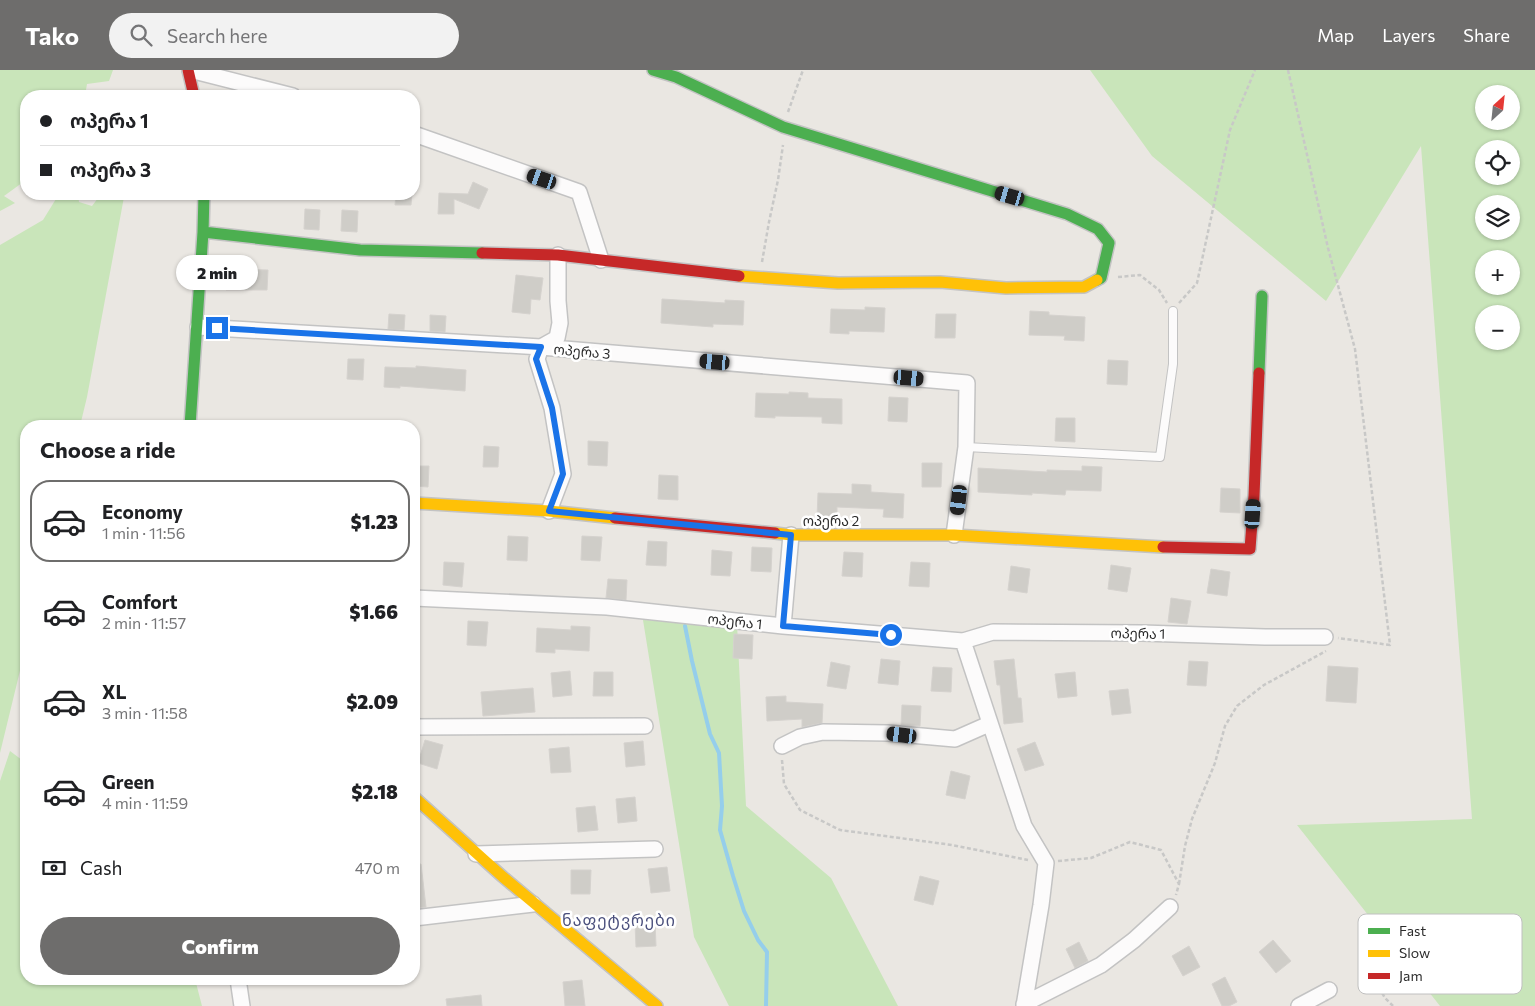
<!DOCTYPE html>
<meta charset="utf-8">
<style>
:root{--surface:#fff;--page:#f2f2f2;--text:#202124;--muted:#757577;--line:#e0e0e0;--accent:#6e6d6c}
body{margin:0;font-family:Commissioner,"Noto Sans Georgian",sans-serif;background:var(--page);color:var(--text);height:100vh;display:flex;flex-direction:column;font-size:19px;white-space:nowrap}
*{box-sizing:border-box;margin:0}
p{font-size:16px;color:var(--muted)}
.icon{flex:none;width:28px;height:28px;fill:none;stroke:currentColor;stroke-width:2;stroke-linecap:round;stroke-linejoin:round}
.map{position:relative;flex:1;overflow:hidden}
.drawer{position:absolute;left:20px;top:350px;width:400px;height:565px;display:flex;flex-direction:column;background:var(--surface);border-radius:20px;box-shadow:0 1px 4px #0004}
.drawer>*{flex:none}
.guide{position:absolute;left:20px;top:20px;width:400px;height:110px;border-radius:20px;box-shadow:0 1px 4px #0004;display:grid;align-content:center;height:110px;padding:0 20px;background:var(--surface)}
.needle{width:32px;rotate:27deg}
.buttons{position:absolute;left:1475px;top:15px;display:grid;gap:10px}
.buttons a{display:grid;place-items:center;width:45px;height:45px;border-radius:50%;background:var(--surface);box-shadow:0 1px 4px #0004;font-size:25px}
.end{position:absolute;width:22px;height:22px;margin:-11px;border:6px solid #1a73e8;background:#fff;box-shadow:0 0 0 2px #fff}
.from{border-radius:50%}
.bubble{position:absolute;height:35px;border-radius:18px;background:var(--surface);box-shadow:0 1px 4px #0004;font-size:16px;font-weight:800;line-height:35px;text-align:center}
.car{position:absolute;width:15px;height:30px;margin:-15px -8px;border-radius:6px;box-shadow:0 0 4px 1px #0007;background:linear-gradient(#222 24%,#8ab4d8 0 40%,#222 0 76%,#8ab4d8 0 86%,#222 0)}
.guide b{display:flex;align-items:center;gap:18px;height:48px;font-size:19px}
.guide b+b{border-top:1px solid var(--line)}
.guide i{width:12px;height:12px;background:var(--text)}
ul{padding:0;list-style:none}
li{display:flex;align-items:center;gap:15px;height:82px;margin:0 10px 8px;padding:0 10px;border:2px solid transparent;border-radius:20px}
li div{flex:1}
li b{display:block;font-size:19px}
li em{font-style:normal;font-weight:800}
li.selected{border-color:var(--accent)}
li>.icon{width:45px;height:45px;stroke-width:1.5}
h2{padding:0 20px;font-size:22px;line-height:60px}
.pay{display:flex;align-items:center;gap:12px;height:55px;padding:0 20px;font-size:19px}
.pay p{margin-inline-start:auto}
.button{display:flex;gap:10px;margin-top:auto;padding:10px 20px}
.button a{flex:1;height:58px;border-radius:30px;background:var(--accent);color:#fff;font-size:20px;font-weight:800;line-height:58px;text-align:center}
header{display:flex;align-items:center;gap:30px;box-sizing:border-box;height:70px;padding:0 25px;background:var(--accent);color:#fff}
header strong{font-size:24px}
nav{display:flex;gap:28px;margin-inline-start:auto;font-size:18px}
.search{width:350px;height:45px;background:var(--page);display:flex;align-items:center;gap:12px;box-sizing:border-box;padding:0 18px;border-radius:28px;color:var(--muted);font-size:19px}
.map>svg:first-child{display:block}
</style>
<header>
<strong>Tako</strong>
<div class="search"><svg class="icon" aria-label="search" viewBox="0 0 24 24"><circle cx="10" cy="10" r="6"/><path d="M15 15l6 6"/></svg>Search here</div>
<nav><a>Map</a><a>Layers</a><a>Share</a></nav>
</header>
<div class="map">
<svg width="1535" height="936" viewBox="0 0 1535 936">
<rect width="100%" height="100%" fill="#eae7e2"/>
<path fill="#c9e5ba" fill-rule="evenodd" d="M0,0h113l-4,11 -22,3 -2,12h-59v84l-22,16 11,7 -15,8z
M1090,0h445v936h-95l-143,-181 175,-6 -51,-673 -95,155 -174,-145zM1484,24h27v27h-27zM1484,79h27v27h-27zM1484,134h27v27h-27zM1484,189h27v27h-27zM1484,244h27v27h-27z
M59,124h19l1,8 13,4 9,-12h21l2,3 -37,200 -7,29h-54v220l-26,107v-508l43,-25z
M643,550l94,4 9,182 85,72 67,128h-169l-35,-69z
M10,681l16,12v216h169l7,27h-202v-225z"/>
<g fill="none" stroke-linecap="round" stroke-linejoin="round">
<path stroke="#95ceeb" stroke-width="4" d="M685,556l7,35 18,73 9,19 3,53 -2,24 13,46 11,35 14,29 9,12 -1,54"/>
</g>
<path fill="#cfcdc8" stroke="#d5d2ce" d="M473,112l15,7 -9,20 -25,-10v15h-16l1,-21 29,1z
M396,124h16l-1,11h-16z
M305,139l15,1 -1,20 -15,-1z
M342,140l16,1 -1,21 -16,-1z
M227,199l41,1 -1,20h-41z
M516,205l27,3 -3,22 -9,-1 -1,15 -18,-2z
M662,229l63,4v-3l19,1 -1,24 -30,-1v3l-52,-4z
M865,237l20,1 -1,24 -35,-1v3l-19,-1 1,-24 34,1z
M1030,241l19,1v3l36,2 -1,24 -20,-1 1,-4 -36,-1z
M389,244l16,1 -1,15 -16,-1z
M936,244h20l-1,24h-20z
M430,245l16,1 -1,16 -15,-1z
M348,289h16l-1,21 -16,-1z
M1108,290l20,1 -1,24 -20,-1z
M416,296l50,4 -1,21 -65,-5v2l-16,-1 1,-20 31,1z
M789,322l19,1v5l34,1v25l-20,-1v-6l-47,-1v2l-20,-1 1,-24 33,1z
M889,327l19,1 -1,24 -19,-1z
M1056,348h19v24l-20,-1z
M588,371l20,1 -1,24 -19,-1z
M484,376l15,1 -1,20h-15z
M922,393h20l-1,24h-19z
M414,396h15l-1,21 -14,-1z
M1082,396l20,1 -1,24 -35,-1 -1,5 -33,-2v2l-54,-3v-24l69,4v-2l35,1z
M659,405l19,1v24l-20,-1z
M852,414l19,1v7l33,2 -1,24 -20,-1 1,-8 -47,-2v11l-20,-1 1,-24 34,1z
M1221,418l19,1v24l-20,-1z
M508,466l20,1 -1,24 -20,-1z
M582,466l20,1 -2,24 -19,-1z
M648,471l19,1 -1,24 -20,-1z
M752,477l20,1 -1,24 -20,-1z
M712,480l20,2 -2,24 -19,-1z
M844,482l19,1 -1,24 -20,-1z
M444,492l20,1 -2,24 -19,-2z
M911,492l19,1 -1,24 -20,-1z
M1111,495l20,3 -4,24 -19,-3z
M1011,496l19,3 -3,24 -19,-3z
M1211,499l19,3 -3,24 -20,-3z
M608,509l19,1 -1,20 -20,-2z
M1171,528l20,3 -4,23 -19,-2z
M468,551l20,1 -2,24 -19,-1z
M571,556l19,1 -1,24 -34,-2v4l-19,-1 1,-24 34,2z
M734,564l19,1 -1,24 -19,-1z
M881,589l19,2 -2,24 -20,-2z
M1014,589l4,39h3l2,24 -19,2 -4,-39h-3l-3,-24z
M1189,591l19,1 -2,24 -19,-1z
M831,592l19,4 -4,23 -19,-3z
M1328,596l30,2 -2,35 -30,-2z
M933,597l19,1 -1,24 -20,-1z
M570,601l2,24 -19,2 -2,-24z
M594,602h19v24h-20z
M1075,602l2,24 -19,2 -3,-24z
M533,618l2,24 -52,4 -2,-24z
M1128,619l3,24 -19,2 -3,-24z
M786,626v6l37,2 -1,19 -20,4v-8l-35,2 -1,-24z
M902,635l19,1 -1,20 -19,-1z
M425,670l18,5 -6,24 -19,-6z
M643,671l2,24 -19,2 -2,-24z
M1035,672l9,23 -19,6 -8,-22z
M569,677l2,25 -20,1 -2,-24z
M951,701l19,5 -5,23 -19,-4z
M635,727l2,24 -19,2 -2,-24z
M595,736l3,24 -20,2 -2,-24z
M421,794l5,43 -12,1v-43z
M667,797l3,24 -19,2 -3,-24z
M571,800h20l-1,24h-19z
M920,806l19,5 -6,24 -19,-5z
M655,852l1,24 -20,1 -1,-24z
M1273,870l18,21 -15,12 -17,-21z
M1079,872l9,19 -13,7 -9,-19z
M1189,876l11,21 -17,9 -11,-20z
M1225,907l12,25 -8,4h-7l-10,-22z
M582,910l3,26h-20l-2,-24z
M481,925l1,11h-35l-1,-7z"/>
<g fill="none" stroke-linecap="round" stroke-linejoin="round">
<g stroke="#c3c3c3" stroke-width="10">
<path id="lane" d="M966,377l194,10 13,-93v-53"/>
</g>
<g stroke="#c3c3c3" stroke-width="18">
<path id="street" d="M190,0l103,26
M414,64l165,58 22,68
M198,257l343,20 426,36 -1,64 -12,88
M549,441l14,-37 -11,-66 -15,-49 4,-12 16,-9 3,-15 -2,-22v-46
M414,528l193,9 176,19 180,15 30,-9 149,1 123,4h60
M783,556l8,-91
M963,571l61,185 22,37 -5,42 -17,101
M414,657l231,-1
M782,676l18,-9 23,-5 65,1 67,6 34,-15
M476,784l179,-5
M414,848l119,-14
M238,909l4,27
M1024,934l77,-39 33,-25 36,-33
M1299,936l30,-16"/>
</g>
<g stroke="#c3c3c3" stroke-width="14">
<path id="fast" d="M653,0l23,7 107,50 284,87 31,15 11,14 -8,35 -4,2
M203,162l157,18 122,3
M1259,303l3,-77
M190,356l13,-194 1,-38"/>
</g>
<g stroke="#c3c3c3" stroke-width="14">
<path id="slow" d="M739,206l99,7 102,-1 66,6 78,-1 13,-7
M414,433l135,8 66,7
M775,463l16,2h163l209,12
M414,727l89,80 154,129"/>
</g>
<g stroke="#c3c3c3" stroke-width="14">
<path id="jam" d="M188,0l6,26
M482,183l76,2 181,21
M615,448l160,15
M1163,477l87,2 4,-53 5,-123"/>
</g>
<path stroke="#c8c8c7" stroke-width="2.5" stroke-dasharray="4 2.5" stroke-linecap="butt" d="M1288,0l40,178 27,101 35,296 -52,-7
M788,42l15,-42
M762,192l7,-40 9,-42 5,-35
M1118,207l22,-2 19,15 8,13
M1179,233l18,-20 33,-153 25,-60
M782,690l2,24 16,26 40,20 112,15 76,15
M1058,791l33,-3 39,-16 31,8 18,34 -3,11
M1179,814l6,-38 7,-27 23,-56 10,-37 12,-20 27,-21 62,-34
M1366,895l19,33 8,8"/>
<use href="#lane" stroke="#fcfbfb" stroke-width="8"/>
<use href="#street" stroke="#fcfbfb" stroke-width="15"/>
<use href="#fast" stroke="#4caf50" stroke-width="11"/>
<use href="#slow" stroke="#ffc107" stroke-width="11"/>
<use href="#jam" stroke="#c62828" stroke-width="11"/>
</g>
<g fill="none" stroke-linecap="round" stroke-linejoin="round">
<path stroke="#1a73e8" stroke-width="6" d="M217,258l324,19 -5,12 16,49 11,66 -14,37 242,24 -8,91 108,9"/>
</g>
<g text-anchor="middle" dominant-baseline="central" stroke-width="5" stroke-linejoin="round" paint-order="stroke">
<g font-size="14" fill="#2c2c2c" stroke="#fff">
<text transform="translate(582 281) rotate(5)">ოპერა 3</text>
<text x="831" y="450">ოპერა 2</text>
<text transform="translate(735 551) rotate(6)">ოპერა 1</text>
<text transform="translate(1138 563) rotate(1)">ოპერა 1</text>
</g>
<g font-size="16" letter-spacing="1" fill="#4b507d" stroke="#fff">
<text x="619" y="849">ნაფეტვრები</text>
</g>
</g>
<rect x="1358" y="844" width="164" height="80" rx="8" fill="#fff" stroke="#c0c0c0" stroke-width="1"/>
<rect x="1368" y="858" width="22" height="6" fill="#4caf50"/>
<rect x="1368" y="880" width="22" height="7" fill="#ffc107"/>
<rect x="1368" y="903" width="22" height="6" fill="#c62828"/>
<g font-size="14" fill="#2c2c2c">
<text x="1399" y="866">Fast</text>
<text x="1399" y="888">Slow</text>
<text x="1399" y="911">Jam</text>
</g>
</svg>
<div class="buttons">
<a><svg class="needle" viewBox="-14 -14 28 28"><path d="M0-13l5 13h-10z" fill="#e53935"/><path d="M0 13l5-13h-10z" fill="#757577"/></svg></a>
<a><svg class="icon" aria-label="locate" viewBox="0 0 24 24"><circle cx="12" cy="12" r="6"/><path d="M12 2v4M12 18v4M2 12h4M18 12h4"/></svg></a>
<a><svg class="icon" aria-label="layers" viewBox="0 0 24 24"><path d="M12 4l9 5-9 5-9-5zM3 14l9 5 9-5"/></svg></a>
<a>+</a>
<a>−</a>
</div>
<i class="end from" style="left:891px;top:565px"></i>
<i class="end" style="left:217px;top:258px"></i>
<div class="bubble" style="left:176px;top:185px;width:82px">2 min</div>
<i class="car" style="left:542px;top:109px;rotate:289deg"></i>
<i class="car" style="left:1010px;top:126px;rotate:286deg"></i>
<i class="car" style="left:715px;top:292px;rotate:275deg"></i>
<i class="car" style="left:909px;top:308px;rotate:95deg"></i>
<i class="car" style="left:959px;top:430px;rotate:187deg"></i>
<i class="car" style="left:1253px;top:444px;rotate:4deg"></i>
<i class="car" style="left:902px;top:665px;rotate:277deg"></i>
<div class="guide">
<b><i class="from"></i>ოპერა 1</b>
<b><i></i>ოპერა 3</b>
</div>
<section class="drawer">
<h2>Choose a ride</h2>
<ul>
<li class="selected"><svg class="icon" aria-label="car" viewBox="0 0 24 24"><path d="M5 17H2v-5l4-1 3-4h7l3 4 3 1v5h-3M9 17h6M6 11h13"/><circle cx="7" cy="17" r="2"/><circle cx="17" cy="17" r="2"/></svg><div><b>Economy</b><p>1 min · 11:56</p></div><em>$1.23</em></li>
<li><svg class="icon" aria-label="car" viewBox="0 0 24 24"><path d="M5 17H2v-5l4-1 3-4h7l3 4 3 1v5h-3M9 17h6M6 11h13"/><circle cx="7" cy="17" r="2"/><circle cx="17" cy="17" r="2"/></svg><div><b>Comfort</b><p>2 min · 11:57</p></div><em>$1.66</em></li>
<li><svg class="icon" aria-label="car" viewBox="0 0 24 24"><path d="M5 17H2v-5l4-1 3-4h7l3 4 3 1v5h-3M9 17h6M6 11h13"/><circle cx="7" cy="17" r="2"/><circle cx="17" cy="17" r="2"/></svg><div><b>XL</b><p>3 min · 11:58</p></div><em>$2.09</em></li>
<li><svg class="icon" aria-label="car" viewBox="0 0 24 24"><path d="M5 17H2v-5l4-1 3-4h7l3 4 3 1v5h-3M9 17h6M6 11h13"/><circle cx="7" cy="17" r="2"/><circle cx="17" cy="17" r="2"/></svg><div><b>Green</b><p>4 min · 11:59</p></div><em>$2.18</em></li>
</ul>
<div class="pay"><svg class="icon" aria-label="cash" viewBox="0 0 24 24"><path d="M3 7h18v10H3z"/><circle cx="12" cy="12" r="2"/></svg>Cash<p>470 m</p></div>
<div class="button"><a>Confirm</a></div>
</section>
</div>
